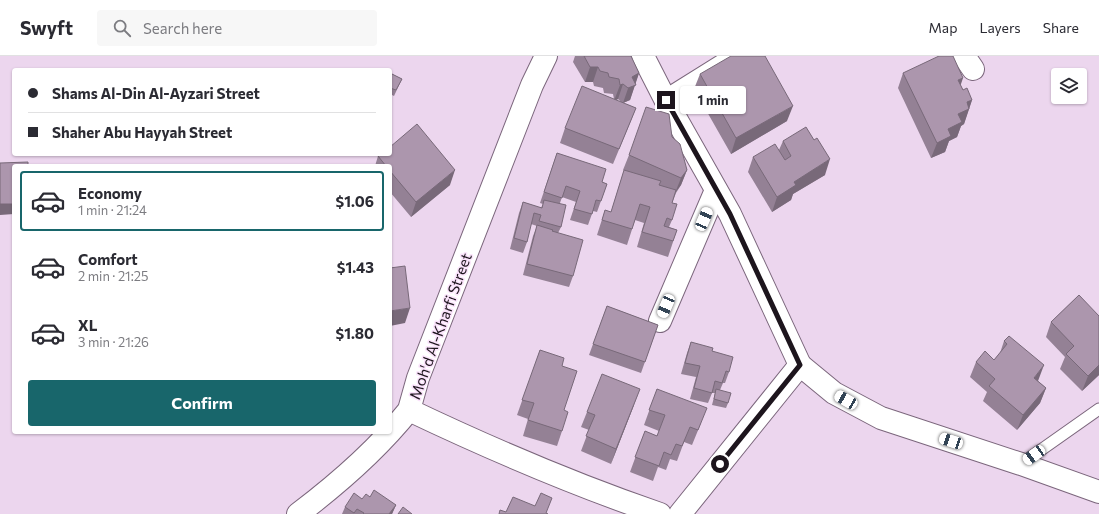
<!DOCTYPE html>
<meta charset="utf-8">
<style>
:root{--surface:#fff;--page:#f7f7f7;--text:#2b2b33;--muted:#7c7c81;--line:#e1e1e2;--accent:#18666b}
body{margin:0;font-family:Commissioner,sans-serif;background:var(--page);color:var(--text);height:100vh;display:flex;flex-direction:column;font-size:15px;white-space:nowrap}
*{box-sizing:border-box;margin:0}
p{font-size:13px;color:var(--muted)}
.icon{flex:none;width:22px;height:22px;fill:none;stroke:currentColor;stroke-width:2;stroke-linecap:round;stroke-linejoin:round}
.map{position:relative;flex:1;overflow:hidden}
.side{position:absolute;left:12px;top:108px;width:380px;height:270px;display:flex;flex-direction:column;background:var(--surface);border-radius:4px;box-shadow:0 1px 3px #0004}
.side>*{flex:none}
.hud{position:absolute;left:12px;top:12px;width:380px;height:88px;border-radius:4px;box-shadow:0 1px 3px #0004;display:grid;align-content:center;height:88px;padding:0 16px;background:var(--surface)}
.fabs{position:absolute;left:1051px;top:12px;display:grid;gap:8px}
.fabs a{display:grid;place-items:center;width:36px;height:36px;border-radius:4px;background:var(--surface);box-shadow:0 1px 3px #0004;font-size:20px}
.end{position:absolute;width:18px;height:18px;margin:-9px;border:5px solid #1d151d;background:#fff;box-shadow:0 0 0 2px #fff}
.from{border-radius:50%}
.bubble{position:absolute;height:28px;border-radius:4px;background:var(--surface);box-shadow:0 1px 3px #0004;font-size:13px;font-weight:700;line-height:28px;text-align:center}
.car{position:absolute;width:12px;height:24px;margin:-12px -6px;border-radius:5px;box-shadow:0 0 3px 1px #0007;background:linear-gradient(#fff 24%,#345 0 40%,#fff 0 76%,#345 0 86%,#fff 0)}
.hud b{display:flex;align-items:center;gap:14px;height:38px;font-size:15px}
.hud b+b{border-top:1px solid var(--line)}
.hud i{width:10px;height:10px;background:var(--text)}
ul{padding:7px 0 0;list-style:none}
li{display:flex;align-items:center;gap:12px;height:60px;margin:0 8px 6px;padding:0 8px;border:2px solid transparent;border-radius:4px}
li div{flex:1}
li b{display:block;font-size:15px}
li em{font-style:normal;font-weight:700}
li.selected{border-color:var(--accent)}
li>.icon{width:36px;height:36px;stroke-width:1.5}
.action{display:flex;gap:8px;margin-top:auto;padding:8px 16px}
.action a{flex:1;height:46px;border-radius:4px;background:var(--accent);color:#fff;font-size:16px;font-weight:700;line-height:46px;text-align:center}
header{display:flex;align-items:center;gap:24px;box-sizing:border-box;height:56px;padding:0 20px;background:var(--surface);border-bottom:1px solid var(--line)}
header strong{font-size:19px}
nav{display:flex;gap:22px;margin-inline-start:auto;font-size:14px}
.search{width:280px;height:36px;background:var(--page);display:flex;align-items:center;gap:10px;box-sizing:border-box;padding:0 14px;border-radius:4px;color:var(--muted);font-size:15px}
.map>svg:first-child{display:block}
</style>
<header>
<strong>Swyft</strong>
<div class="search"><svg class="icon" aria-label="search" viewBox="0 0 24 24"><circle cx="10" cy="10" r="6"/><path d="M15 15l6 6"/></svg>Search here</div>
<nav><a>Map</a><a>Layers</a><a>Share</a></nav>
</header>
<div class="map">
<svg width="1099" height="458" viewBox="0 0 1099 458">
<rect width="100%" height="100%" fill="#ecd6ee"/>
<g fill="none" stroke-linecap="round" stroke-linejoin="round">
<g stroke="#7b667c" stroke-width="13">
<path id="lane" d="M1021,408l78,-55"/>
</g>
<g stroke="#7b667c" stroke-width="24">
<path id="street" d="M546,0l-14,29 -114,293 -9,32c82,39 166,75 251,104
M964,0l9,13
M666,45l72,-45
M660,265l56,-131
M800,309l34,28 47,25 140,46 78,28
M298,458c41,-31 79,-64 111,-104"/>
</g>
<g stroke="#7b667c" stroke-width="24">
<path id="secondary" d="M643,0l23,45 64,113 70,151 -120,149"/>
</g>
<use href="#lane" stroke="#fff" stroke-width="11"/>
<use href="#street" stroke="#fff" stroke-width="22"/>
<use href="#secondary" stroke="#fff" stroke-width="22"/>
</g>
<path fill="#948195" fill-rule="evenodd" d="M575,0h56l8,17 -9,27 -7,3 13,5 -6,15 -17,41 -53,-21 5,-15 49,-29 -1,-5 -9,-1 -1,-5 -9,-2 -1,-4h-8l-12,-20zM618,43l4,4 -6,-3z
M390,17l12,6 -8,17 -4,-2z
M903,17l58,13 2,4 9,10 -8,24 -3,2 -4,11 -8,4 -4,11 -14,6 -33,-70z
M700,18l87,47 -56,33 -37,-65z
M672,81l15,33 -6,15 -5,8 -4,10v17l-3,7 8,3 -9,27 -31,-10 7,-24 -9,-3 -8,25 -30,-10 8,-25 6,2 13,-42h-1l6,-15z
M783,85l42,34 -32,19 -2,6 -19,12 -24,-40 5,-15 26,-7z
M557,97l45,29 5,2 -10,28 -4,-1 -5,14 -18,-5 6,-18 -14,-5 -2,6 1,24 -3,6 15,43 -4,11 -46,-12 10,-39 4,-10 -6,-2 -4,18 -4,11 -13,-4 9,-36 4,-11 18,6 2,-4 -3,-1z
M378,100l72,29 -39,32 -21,-25v-26h-15z
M1079,239l20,80 -17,16 -22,-22 5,-12 -19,-20 5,-15z
M607,250l51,19 -17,48 -52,-18z
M1009,280l29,45 8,7 -6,15 -23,27 -34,-29 4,-9 -17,-15 6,-15 18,-2 6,-7 4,-12z
M691,286l21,9 17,21 -4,11h-2l-3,7 8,13 -2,5 -14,-3 3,-12h-3l-4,10 -18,-4 6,-22 -15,-3 6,-21z
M540,294l22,16 2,44 -2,21 -5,15 -34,-10 5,-17 -11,-4z
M657,333l44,34 -9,22 -8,-3 -7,19 -7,-2 -4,11 -8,-3 -5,14 -23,-9 15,-41 12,5 2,-5 -15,-6z
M634,349l-23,59 -30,-13 8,-21 -8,-3 6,-15z
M370,441l26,8 -4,9h-50l3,-7 17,-8z"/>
<path fill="#786979" d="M590,11h8l-5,15h-8z
M639,17l-9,27 -7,3 9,-26z
M963,22l-5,15v-13z
M623,28l-5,15 -4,2 6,-16z
M972,44l-8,24 -3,2 -4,11 -8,4 -4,11 -14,6 6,-15 11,-14 19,-27z
M793,50l-6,15 -56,33 5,-16z
M830,103l-5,16 -32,19 -2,6 -19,12 5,-15 17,-15z
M455,114l-5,15 -39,32 5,-15z
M687,114l-6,15 -6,8 6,-15z
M0,148h14v10l-14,1z
M410,252l-5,15 -15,3v-15z
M1044,309l-6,16 -10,12 6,-15z
M1099,309v10l-17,16 6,-15z
M1046,332l-6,15 -23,27 6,-15z
M640,333l-6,16 -23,59 5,-15z
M396,449l-4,9h-3z"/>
<path fill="#ac96ad" stroke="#786979" d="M584,0h47l8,17 -7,4 4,8 -8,3 -5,-4 -3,1 -1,-6 -10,-2 -1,-4 -8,-2 -2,-4h-8z
M731,0h34l28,50 -57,32 -36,-64z
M939,0h14l10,22 -5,2 5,10 4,-2 5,12 -5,2 2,7 -11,5 4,8 -14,7 3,7 -14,7 -34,-70z
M390,17l12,6 -6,11 -6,-2z
M582,30l54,22 -17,41 -54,-21z
M646,51l23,7 3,23 8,7 7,26 -6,8 -52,-23z
M417,68l38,46 -39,32 -26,-31v-5h-4l-8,-10 3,-2h9v-7z
M806,71l8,13 3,-2 13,21 -36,23 2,3 -19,12 -24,-40 22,-13 10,16 6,-4 -8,-15z
M557,97l49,16 -4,13 5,2 -6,17 -5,-1 -4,14 -18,-5 6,-18 -14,-5 -4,12 -18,-6z
M28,106v4h-14v38h-14v-41z
M624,114l37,11 -2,4 17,5 -4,13 5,1 -5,16 -5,-2 -3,8 13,4 -4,11 -31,-9 8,-25 -10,-3 -8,25 -30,-9 3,-10 6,2z
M544,144l22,5 -5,22 -22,-6 2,-6 -7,-2 -7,29 -13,-4 9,-36 19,6z
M537,169l16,5 -1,1 31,9 -10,36 -46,-12z
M405,210l5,42 -20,3v-43z
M1079,239l20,21v49l-11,11 -22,-22 8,-8 -23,-24z
M607,250l51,19 -13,37 -52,-18z
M1009,280l35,29 -10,13 12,10 -23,27 -34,-29 6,-7 -19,-17 9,-11 9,9 13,-16 -3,-3z
M691,286l22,6 -1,3 21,6 -4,15 -3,-1 -4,12 -7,-2 -3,12 -18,-5 6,-22 -15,-3z
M540,294l24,8 -2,8 15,5 -13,39 4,2 -6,19 -34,-11 6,-17 -12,-3z
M602,318l38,15 -24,60 -30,-13 9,-21 -8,-3z
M657,333l50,19 -9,22 -8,-3 -8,19 -6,-2 -5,11 -7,-3 -5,14 -24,-9 10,-26 12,5 8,-21 -16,-5z
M716,333l15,4 -3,10 -14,-4z
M374,434l22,15 -7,9h-26l1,-1 -7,-4 -3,4 -9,-6 9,-14 8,6 4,-5 4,3z
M541,437l11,5 -6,15 2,1h-49l1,-4 6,2 7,-15 22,9z
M403,451l9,7h-14z"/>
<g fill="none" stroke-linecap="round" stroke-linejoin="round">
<path stroke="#1d151d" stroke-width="5" d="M666,44l64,114 70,151 -80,99"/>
</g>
<g text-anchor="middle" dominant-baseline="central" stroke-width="3" stroke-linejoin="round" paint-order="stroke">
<g font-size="15" fill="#1d151d" stroke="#fae3fb">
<text transform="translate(440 270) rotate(-70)">Moh'd Al-Kharfi Street</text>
</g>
</g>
</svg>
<div class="fabs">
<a><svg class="icon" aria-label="layers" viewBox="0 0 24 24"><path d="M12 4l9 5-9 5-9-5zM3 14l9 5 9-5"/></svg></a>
</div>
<i class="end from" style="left:720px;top:408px"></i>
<i class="end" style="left:666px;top:44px"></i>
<div class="bubble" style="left:680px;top:30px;width:66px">1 min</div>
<i class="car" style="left:704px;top:163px;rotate:23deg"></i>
<i class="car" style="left:666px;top:250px;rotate:203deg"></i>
<i class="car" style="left:846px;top:344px;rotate:300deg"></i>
<i class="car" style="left:951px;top:385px;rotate:288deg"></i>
<i class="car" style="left:1034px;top:399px;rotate:235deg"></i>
<div class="hud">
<b><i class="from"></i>Shams Al-Din Al-Ayzari Street</b>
<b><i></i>Shaher Abu Hayyah Street</b>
</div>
<section class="side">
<ul>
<li class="selected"><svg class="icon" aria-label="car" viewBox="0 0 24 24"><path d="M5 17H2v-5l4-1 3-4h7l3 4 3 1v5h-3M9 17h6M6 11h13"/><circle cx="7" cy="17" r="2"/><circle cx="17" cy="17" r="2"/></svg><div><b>Economy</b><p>1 min · 21:24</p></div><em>$1.06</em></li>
<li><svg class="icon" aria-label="car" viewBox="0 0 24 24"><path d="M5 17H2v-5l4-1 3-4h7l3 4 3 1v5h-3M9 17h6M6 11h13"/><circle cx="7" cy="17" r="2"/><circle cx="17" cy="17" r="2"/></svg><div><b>Comfort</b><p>2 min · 21:25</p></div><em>$1.43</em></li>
<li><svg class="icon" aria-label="car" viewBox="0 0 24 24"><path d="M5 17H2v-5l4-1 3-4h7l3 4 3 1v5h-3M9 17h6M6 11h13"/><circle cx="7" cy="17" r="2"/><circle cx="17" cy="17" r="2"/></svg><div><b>XL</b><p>3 min · 21:26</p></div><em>$1.80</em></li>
</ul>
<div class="action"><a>Confirm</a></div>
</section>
</div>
